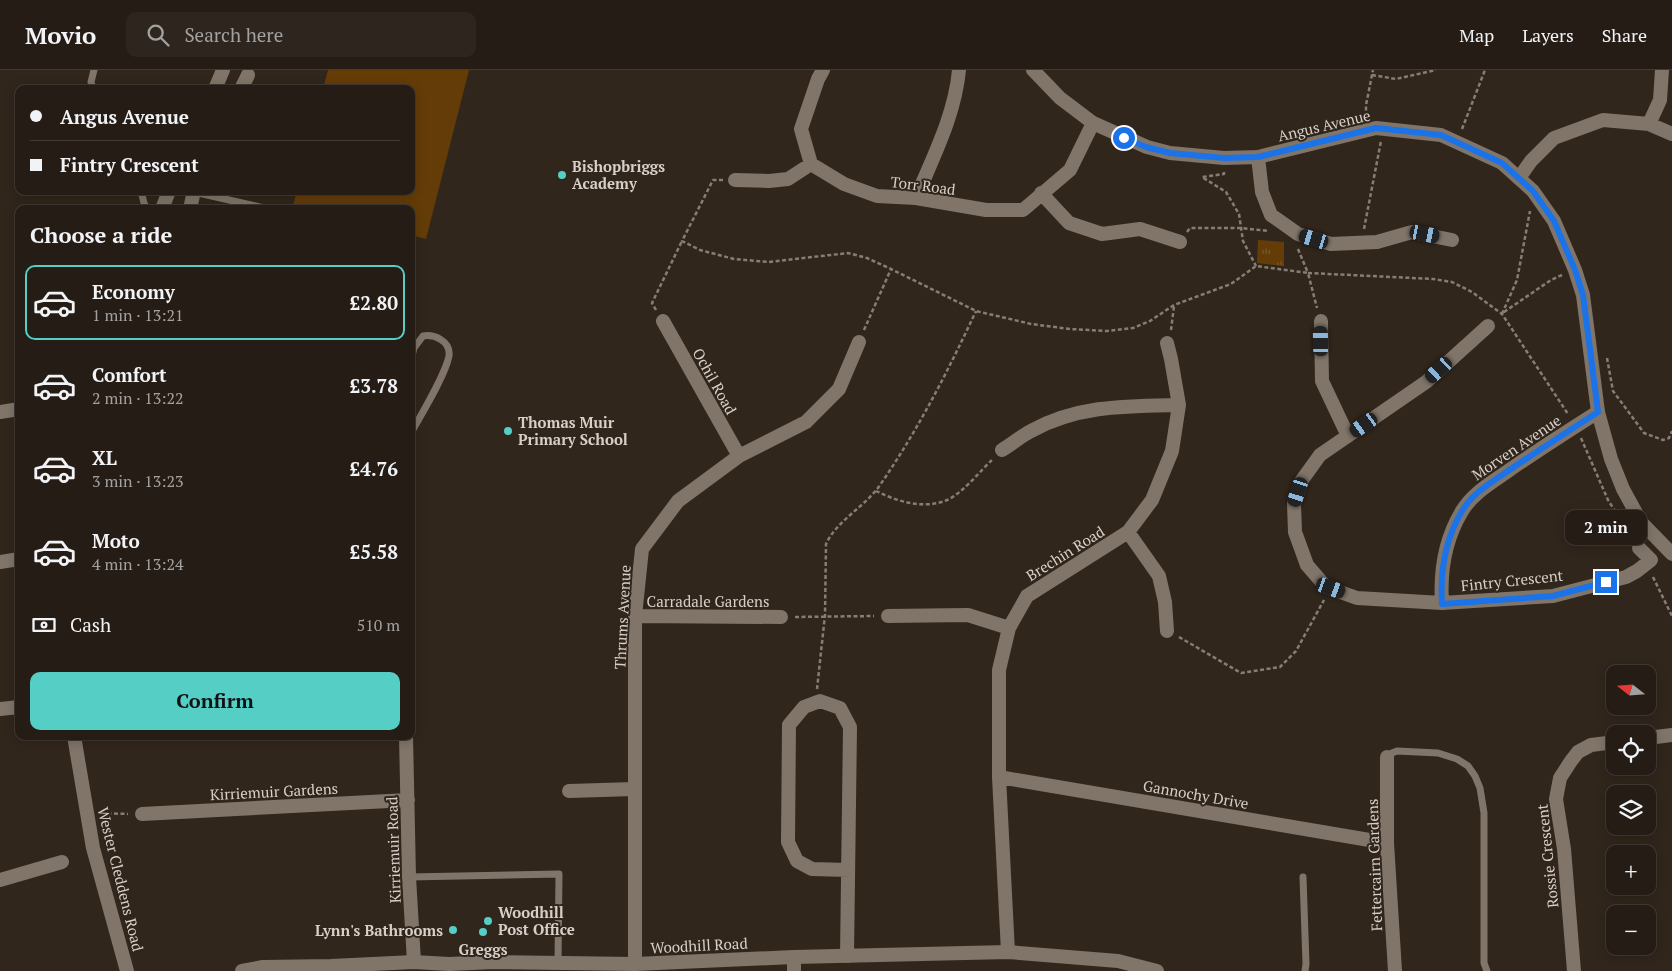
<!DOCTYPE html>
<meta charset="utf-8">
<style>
:root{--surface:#251c15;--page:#2d251e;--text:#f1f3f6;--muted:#a3a1a0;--line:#423a34;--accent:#55cec6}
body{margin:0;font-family:"PT Serif",serif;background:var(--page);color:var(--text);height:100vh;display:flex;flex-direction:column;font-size:19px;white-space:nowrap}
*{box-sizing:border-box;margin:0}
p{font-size:16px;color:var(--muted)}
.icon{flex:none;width:28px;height:28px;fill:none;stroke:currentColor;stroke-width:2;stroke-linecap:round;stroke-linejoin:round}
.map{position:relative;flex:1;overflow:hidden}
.drawer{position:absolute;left:15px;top:135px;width:400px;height:535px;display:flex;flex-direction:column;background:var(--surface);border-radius:10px;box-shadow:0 2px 12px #0003,0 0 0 1px var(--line)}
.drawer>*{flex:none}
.banner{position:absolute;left:15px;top:15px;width:400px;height:110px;border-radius:10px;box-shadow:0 2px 12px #0003,0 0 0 1px var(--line);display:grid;align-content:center;height:110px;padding:0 15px;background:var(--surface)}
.needle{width:32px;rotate:287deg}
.controls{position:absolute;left:1606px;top:595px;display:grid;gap:10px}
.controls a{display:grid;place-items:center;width:50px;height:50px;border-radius:10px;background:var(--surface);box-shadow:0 2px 12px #0003,0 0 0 1px var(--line);font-size:25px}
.end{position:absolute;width:22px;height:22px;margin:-11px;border:6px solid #1a73e8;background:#fff;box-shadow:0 0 0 2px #fff}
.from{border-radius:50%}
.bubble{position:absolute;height:35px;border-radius:10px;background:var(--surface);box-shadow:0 2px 12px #0003,0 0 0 1px var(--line);font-size:16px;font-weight:700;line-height:35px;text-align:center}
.car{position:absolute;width:15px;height:30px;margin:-15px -8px;border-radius:6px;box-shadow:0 0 4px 1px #0007;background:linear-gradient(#222 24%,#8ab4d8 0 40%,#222 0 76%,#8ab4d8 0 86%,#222 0)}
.banner b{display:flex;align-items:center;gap:18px;height:48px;font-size:19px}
.banner b+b{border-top:1px solid var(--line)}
.banner i{width:12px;height:12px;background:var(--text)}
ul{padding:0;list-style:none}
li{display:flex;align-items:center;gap:15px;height:75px;margin:0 10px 8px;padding:0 5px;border:2px solid transparent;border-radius:10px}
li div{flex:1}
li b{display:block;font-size:19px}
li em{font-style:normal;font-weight:700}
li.selected{border-color:var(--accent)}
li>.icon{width:45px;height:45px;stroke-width:1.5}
h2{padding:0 15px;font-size:22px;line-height:60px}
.pay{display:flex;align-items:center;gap:12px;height:55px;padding:0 15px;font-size:19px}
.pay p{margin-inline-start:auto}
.cta{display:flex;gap:10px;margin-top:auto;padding:10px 15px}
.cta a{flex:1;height:58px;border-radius:10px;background:var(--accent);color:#111;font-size:20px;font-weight:700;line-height:58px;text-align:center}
header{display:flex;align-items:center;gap:30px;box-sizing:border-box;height:70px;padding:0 25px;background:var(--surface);border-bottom:1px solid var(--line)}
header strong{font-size:24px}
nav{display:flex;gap:28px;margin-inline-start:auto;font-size:18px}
.search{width:350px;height:45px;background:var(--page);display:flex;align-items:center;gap:12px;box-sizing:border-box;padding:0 18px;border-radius:10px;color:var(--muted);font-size:19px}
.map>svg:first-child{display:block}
</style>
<header>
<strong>Movio</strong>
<div class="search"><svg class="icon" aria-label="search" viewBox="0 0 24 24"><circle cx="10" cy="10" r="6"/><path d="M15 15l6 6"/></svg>Search here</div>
<nav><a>Map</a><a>Layers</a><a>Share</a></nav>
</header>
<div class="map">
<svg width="1672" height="901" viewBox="0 0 1672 901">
<defs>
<pattern id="grass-tufts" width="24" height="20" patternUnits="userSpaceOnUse" patternTransform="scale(1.25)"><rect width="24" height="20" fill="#643c08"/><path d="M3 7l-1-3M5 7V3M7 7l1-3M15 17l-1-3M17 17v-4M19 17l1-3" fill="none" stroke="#79572b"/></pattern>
</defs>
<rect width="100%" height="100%" fill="#31261c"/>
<path fill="url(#grass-tufts)" d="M1258,170l26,2v24l-27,-3z"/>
<path fill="#643c08" d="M328,0h141l-43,169 -15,-4v-26h-102l-16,-4 4,-14h114v-102h-88z"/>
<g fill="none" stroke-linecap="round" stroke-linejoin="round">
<path stroke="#867e75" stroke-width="2.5" stroke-dasharray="4 2.5" stroke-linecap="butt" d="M1372,5l24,4 40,-9
M1366,47v-12l7,-35
M1462,59l23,-59
M1224,102v2l-22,3 24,15 13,22 4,27 13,25
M723,110h-10l-31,61 18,9 34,9 35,3 79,-9 19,5 24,11 85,42 55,13 39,5 37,2 26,-3 17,-7 24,-16 57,-21 25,-18 52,7 9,35
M1364,159l17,-88
M1187,162l3,-4h51l28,3
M1298,179l10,24 125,6 19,3 20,10 30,22 66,100
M656,240l-4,-7 30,-62
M1504,242l47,-32 11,-5
M1502,244l15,-34 13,-69
M864,260l27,-61
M1171,260l3,-24
M1607,288l6,33 31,42 19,7 6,-2 3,-7
M1581,368l27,62 24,38
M876,421c20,10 48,19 71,9 16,-7 33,-29 46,-41
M1653,507l19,39
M795,547l79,-1
M1179,567l62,36 39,-6 16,-16 28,-51
M817,619l8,-74 1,-71c11,-24 39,-37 54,-59 38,-55 68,-114 96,-174
M101,743l27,1"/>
<path stroke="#817569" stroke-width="7" d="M93,19l-2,-7 3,-12
M141,121l3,12 3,6
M194,122l70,16
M411,290l3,-12 9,-12c11,-2 28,5 26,20 -4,20 -27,57 -38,77
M1387,687l5,-4 5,-2 41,2 19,6 11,7 7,10 5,12 4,25v150l3,8
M409,807l150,-3 -1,89
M1303,807l3,87 -1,7"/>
<path stroke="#817569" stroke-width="14" d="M823,0l-5,9 -17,50 10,35 33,20 33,12 39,2 70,12h37l47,-40 23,-47
M241,19l7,-14
M1649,54l11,-24 2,-30
M1258,87l4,35 9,23 27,19 33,10 46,-2 35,-10 40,8
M1519,108l12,-17 23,-23 49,-18 46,4 23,10
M735,110l34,1 19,-2 23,-15
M1041,123l28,30 33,11 38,-5 40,13
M916,128c17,-41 39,-83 43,-128
M190,139l4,-18
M663,251l76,135
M1321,251l1,60 26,55
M1488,256l-62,56 -106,73 -18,25 -8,24 1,28 12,33 19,22 31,11 85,5 111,-7 73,-19 11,-6 14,-11 -12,-12
M0,342l19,-3
M1002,380c10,-6 19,-14 29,-19 47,-26 96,-25 148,-26
M1128,462l31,44 6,26 2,29
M0,492l19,-3
M1442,533c-2,-31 3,-64 20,-92 11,-18 29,-28 46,-40 30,-21 60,-40 90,-59
M635,546l146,1
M888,546l80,-1 41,13
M0,639l19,-2
M406,666l3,141 5,85
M1648,668l24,-3
M1387,687v86l8,128
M999,707l388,66
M569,721l65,-2
M142,744l266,-14
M0,810l62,-18
M1008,882l-9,-175v-107l10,-42 18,-32 101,-64 24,-32 20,-49 7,-46 -8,-46 -4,-16
M847,886l3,-229 -10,-19 -20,-7 -16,6 -15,18 -1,117 9,19 15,8 36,1
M794,887v14
M635,894v-348l7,-67 36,-48 61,-45 67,-34 33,-33 20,-47
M1574,901l-10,-122 -8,-50 4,-21 11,-17 7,-9 13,-7 24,-3"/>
<path stroke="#817569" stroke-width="14" d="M1033,0l27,28 33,25 54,24 23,6 54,5 34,-1 118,-29 65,7 61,28 31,28 21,30 21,49 8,25 15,117 13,47 12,30 18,33 31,32
M215,19l8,-19
M162,139l7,-18
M74,666l19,112 34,123
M242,901l21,-4 68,-1 83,-4 35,2 45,-2 141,2 159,-7 214,-5 110,9 39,10"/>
</g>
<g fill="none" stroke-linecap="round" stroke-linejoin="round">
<path stroke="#1a73e8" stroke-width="6" d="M1124,68l22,9 24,6 54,5 34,-1 118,-29 65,7 61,28 31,28 21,30 21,49 8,25 15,117c-31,20 -62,40 -93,61 -16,11 -33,21 -43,38 -17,28 -22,60 -20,93l111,-8 53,-14"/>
</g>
<g fill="#55cec6" stroke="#31261c" stroke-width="2">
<circle cx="562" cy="105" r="5"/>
<circle cx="508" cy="361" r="5"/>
<circle cx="488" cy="851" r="5"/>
<circle cx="453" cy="860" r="5"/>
<circle cx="483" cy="862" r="5"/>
</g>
<g text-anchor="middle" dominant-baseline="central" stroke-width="4" stroke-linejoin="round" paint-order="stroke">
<g font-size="15" fill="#d7d0c9" stroke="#31261c">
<text transform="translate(1324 55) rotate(-13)">Angus Avenue</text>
<text transform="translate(923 115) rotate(7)">Torr Road</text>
<text transform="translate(715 311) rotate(61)">Ochil Road</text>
<text transform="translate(1516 377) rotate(-34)">Morven Avenue</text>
<text transform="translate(1065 483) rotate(-32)">Brechin Road</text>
<text transform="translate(1512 510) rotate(-6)">Fintry Crescent</text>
<text x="708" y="531">Carradale Gardens</text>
<text transform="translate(622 547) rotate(-87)">Thrums Avenue</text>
<text transform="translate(274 721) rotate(-3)">Kirriemuir Gardens</text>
<text transform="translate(1196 724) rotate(10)">Gannochy Drive</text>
<text transform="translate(393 780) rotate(-92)">Kirriemuir Road</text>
<text transform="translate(1547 786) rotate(-96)">Rossie Crescent</text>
<text transform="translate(1374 795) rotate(-92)">Fettercairn Gardens</text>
<text transform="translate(121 809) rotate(76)">Wester Cleddens Road</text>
<text transform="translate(699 875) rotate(-3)">Woodhill Road</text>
</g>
<g font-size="15" font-weight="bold" fill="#d7d0c9" stroke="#31261c" text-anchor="start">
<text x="572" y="96">Bishopbriggs<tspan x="572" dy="17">Academy</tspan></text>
<text x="518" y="352">Thomas Muir<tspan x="518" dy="17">Primary School</tspan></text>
<text x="498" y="842">Woodhill<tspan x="498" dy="17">Post Office</tspan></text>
<text x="443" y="860" text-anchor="end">Lynn's Bathrooms</text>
<text x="483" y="879" text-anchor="middle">Greggs</text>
</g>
</g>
</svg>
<div class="controls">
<a><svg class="needle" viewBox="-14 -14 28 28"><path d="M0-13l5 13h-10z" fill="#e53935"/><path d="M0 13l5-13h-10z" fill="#a3a1a0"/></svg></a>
<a><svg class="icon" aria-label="locate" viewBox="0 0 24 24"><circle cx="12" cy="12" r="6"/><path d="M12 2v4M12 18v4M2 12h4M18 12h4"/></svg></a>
<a><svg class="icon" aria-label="layers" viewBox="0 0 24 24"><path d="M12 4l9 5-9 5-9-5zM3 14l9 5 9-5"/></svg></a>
<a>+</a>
<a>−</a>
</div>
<i class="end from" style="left:1124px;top:68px"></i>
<i class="end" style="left:1606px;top:512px"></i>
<div class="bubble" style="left:1565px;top:440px;width:82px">2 min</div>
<i class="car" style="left:1425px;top:164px;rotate:101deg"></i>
<i class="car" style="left:1314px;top:169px;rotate:287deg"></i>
<i class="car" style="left:1321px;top:271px;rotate:359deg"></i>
<i class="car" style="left:1439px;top:300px;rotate:228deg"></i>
<i class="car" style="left:1364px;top:355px;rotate:235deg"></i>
<i class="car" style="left:1298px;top:422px;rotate:198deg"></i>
<i class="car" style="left:1331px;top:518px;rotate:110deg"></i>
<div class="banner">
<b><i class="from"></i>Angus Avenue</b>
<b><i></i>Fintry Crescent</b>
</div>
<section class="drawer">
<h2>Choose a ride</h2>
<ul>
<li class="selected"><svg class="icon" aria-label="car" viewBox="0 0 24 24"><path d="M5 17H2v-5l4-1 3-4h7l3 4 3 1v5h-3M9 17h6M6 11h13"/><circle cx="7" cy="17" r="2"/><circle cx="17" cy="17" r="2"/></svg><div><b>Economy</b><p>1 min · 13:21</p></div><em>£2.80</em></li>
<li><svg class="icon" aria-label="car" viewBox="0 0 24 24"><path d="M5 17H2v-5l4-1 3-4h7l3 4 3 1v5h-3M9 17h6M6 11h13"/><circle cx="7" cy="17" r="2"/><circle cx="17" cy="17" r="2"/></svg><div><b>Comfort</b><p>2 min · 13:22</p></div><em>£3.78</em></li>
<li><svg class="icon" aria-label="car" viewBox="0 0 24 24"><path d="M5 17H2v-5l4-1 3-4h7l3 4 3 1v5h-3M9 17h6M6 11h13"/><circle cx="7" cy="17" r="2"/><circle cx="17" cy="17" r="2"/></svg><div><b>XL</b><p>3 min · 13:23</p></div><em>£4.76</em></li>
<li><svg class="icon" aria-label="car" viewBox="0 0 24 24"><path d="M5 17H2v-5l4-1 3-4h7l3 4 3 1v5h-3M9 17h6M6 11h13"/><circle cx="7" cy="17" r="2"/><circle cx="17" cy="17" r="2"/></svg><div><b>Moto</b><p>4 min · 13:24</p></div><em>£5.58</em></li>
</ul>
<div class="pay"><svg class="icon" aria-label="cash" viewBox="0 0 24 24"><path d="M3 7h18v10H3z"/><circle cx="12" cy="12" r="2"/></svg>Cash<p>510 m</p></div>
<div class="cta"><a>Confirm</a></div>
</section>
</div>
